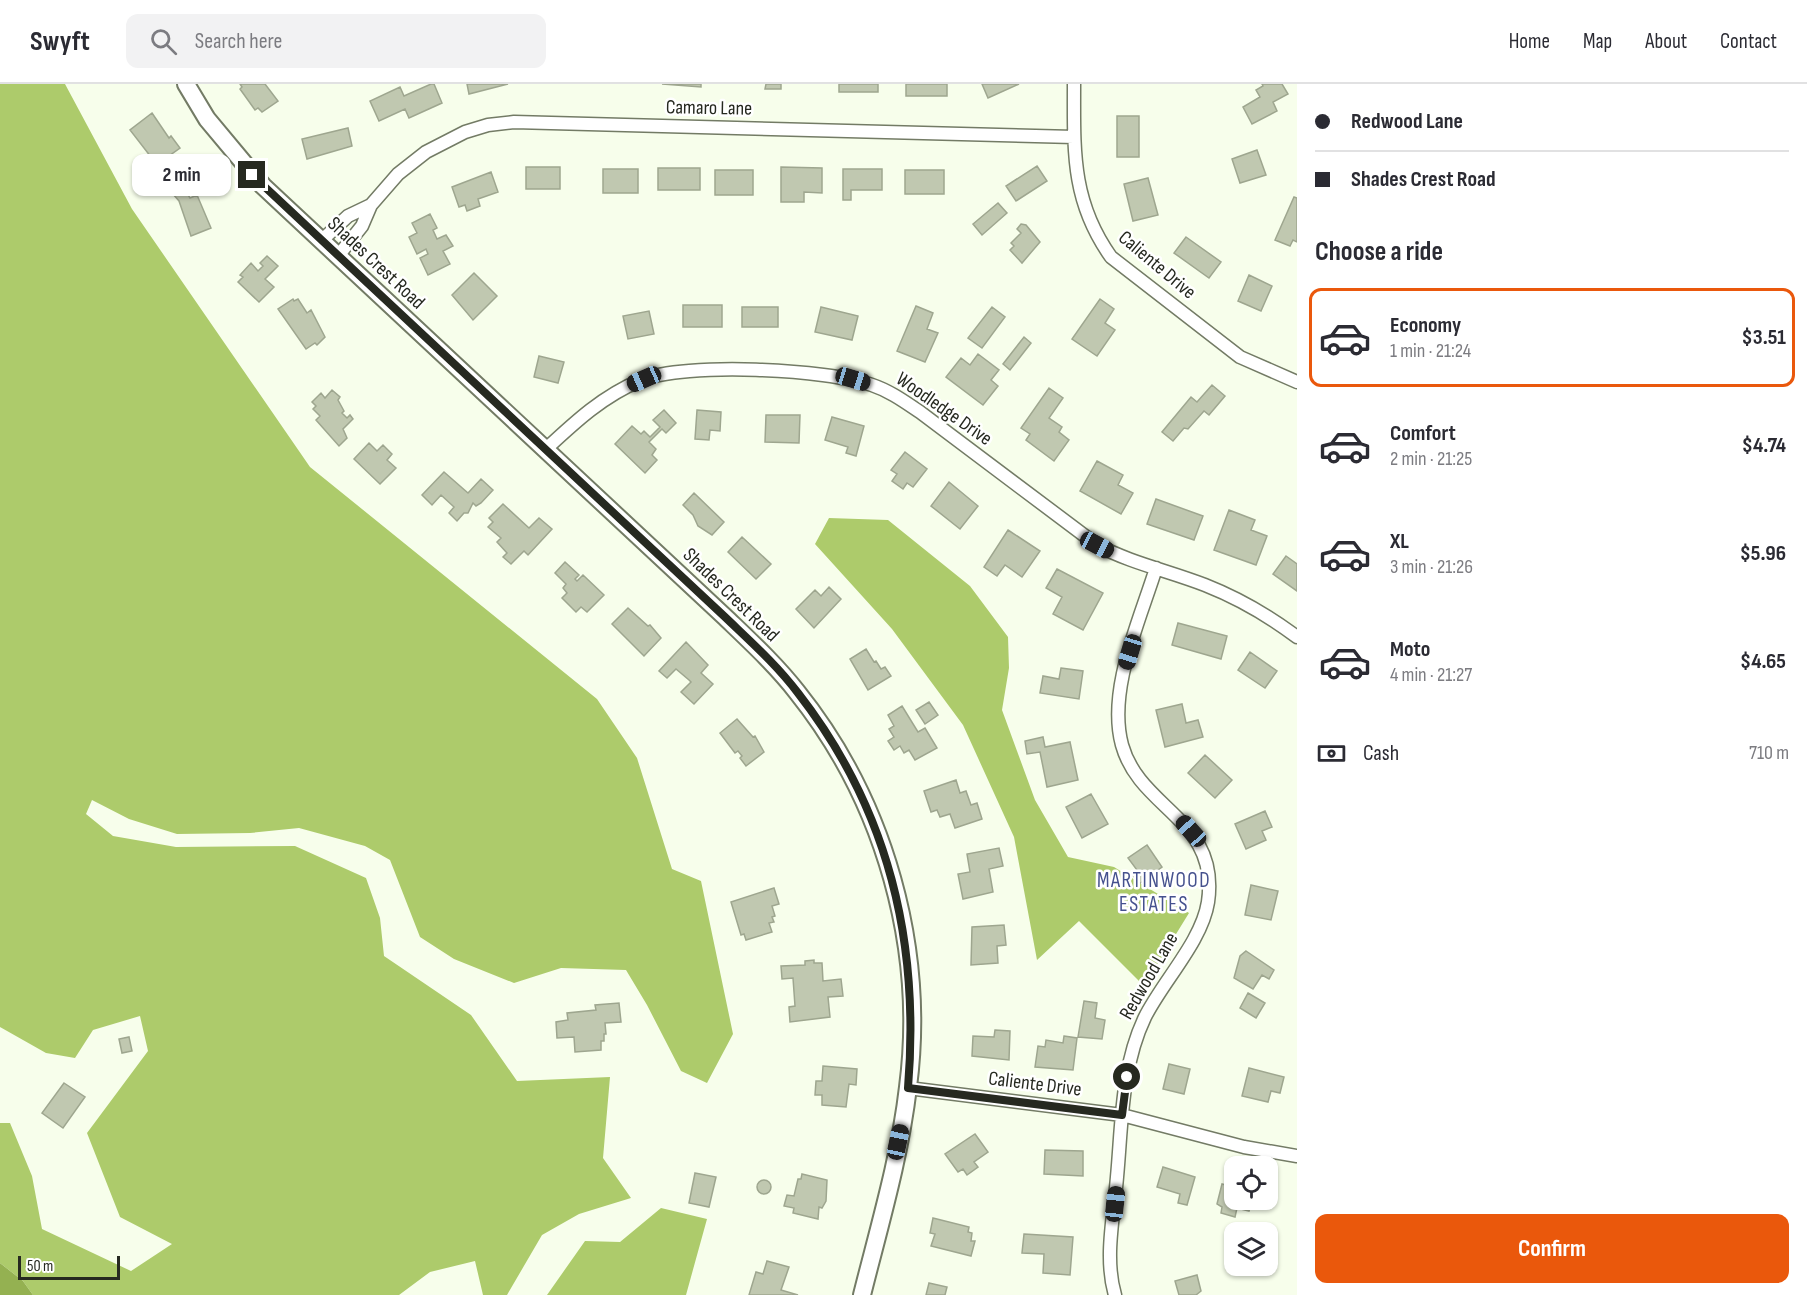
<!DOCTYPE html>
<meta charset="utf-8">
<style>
:root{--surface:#fff;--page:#f2f2f3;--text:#2b2b33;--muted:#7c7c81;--line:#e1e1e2;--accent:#ea580c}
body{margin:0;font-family:"Sofia Sans Condensed",sans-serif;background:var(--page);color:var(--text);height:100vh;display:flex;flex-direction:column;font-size:22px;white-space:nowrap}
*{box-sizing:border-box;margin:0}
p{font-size:20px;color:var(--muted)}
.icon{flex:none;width:33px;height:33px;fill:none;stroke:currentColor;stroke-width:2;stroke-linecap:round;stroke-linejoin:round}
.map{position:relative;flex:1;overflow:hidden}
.drawer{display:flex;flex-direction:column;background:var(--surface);width:510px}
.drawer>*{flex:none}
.banner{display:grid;align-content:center;height:132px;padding:0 18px;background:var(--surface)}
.buttons{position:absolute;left:1224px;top:1072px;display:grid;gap:12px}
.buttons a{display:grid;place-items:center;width:54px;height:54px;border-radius:12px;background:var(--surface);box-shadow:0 2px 4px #0004;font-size:30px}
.scale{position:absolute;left:18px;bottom:15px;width:102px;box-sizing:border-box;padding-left:6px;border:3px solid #262920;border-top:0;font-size:16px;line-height:21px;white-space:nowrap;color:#262920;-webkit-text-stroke:4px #fff;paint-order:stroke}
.end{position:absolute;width:27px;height:27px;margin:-14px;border:8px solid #262920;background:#fff;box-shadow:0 0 0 3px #fff}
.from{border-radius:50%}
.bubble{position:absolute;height:42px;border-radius:12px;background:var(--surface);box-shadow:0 2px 4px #0004;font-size:20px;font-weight:700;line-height:42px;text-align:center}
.car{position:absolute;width:18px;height:36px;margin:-18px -9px;border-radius:8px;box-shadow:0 0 4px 2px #0007;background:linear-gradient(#222 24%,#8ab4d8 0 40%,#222 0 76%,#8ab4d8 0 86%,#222 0)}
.banner b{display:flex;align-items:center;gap:21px;height:57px;font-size:22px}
.banner b+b{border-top:2px solid var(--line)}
.banner i{width:15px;height:15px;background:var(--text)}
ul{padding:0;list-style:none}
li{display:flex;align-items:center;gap:18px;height:99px;margin:0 12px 9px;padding:0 6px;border:3px solid transparent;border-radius:12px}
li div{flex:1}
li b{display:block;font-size:22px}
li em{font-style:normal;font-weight:700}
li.on{border-color:var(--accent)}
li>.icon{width:54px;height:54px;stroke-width:1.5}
h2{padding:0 18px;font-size:27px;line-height:72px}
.pay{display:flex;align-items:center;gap:15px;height:66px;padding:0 18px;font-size:22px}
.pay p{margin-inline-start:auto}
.action{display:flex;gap:12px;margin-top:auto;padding:12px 18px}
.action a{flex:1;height:69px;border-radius:12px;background:var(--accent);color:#fff;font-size:24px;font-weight:700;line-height:69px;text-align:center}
header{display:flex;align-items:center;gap:36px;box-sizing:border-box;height:84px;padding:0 30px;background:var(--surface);border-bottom:2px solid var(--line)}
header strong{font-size:28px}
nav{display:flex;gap:33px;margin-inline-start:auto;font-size:21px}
.search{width:420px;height:54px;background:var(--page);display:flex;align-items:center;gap:15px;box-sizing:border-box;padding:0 21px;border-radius:12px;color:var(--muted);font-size:22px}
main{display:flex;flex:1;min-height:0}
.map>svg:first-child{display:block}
</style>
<header>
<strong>Swyft</strong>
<div class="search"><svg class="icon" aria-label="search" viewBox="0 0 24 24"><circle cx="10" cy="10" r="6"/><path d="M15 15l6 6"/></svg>Search here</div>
<nav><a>Home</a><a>Map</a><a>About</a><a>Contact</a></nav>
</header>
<main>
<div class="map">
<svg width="1297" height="1211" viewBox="0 0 1297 1211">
<rect width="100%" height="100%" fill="#f7feeb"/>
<path fill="#adcb6b" d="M0,0h65l67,125 178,258 287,232 40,59 35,111 29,12 32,153 -26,49 -26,-12 -34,-66 -21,-35 -65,-2 -47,15 -60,-24 -34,-22 -30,-77 -25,-14 -66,-18 -49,5 -73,1 -48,-15 -37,-19 -6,14 27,22 63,11 119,-1 71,32 14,40 4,38 87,59 46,66 93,-4 -7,81 28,40 -52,16 -37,21 -35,60h-24l-8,-34 -45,11 -31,23h-366l-10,-14 -23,-18v-140h10l22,53 10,53 89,42 41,-27 -52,-27 -33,-84 61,-82 -8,-35 -47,14 -18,28 -29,-5 -46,-26z
M829,434l59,2 82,66 38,51 1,31 -7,42 33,90 33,57 46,10 75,46 -45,73 -65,-65 -42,39 -23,-123 -51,-112 -71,-96 -77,-85z
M661,1124l46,11 -21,76h-139l38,-54 35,1z"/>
<path fill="#94b151" d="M0,1179l23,18 10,14h-33z"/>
<path fill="#c0c8b0" stroke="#9ea68f" stroke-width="1.5" d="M240,0h25l13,17 -16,11 -4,-4 -3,2 -15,-21 2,-2z
M431,0h3l8,19 -33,15 -4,-9 -26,12 -9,-20 30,-14 4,9z
M467,0h41l-39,10z
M662,0h39v3z
M766,0h15v5h-16z
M839,0h39v8h-39z
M906,0h41v12h-41z
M982,0h37l-31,14z
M1262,0h20l6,10 -15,8 4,9 -25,13 -9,-17 17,-10 -4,-7 7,-4z
M152,29l17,25 2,-2 9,12 -11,8 4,6v6l-4,2 -6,-1 -10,-13 -2,1 -21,-27z
M1117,32h22v41h-22z
M348,44l4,18 -45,13 -5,-20z
M1257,66l9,25 -26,8 -8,-24z
M1037,82l10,15 -31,20 -10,-15z
M526,83h34v22h-34z
M781,83l41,1v25l-18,-1v10h-23z
M658,84h42v22h-42z
M603,85h35v24h-35z
M843,85h39v21h-31v10h-8z
M715,86h38v25h-38z
M905,86h39v24h-39z
M491,88l7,20 -20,7 2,7 -13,5 -2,-6 -6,2 -7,-20z
M1148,94l10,37 -25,6 -9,-37z
M184,101l5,6 -2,2 3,5 7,-3 14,33 -20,8 -12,-35 -7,-8z
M1294,113l3,1v44l-4,-2 -3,6 -15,-6z
M998,119l9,10 -25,22 -9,-11z
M430,130l7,14 -4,2 4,9 9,-4 7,11 -10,5 7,13 -22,11 -8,-17 8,-4 -2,-5 -9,5 -8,-17 8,-4 -5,-10z
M1021,140l5,1 14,17 -18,21 -12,-13 4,-4 -3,-3 10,-10 -4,-4z
M1186,153l35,25 -12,16 -35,-25z
M267,172l11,10 -13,13 9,8 -15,15 -21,-20 5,-5 -3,-2 11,-12 7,8 5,-5 -3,-3z
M474,189l23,23 -24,24 -21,-25z
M1249,191l23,11 -11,25 -23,-10z
M293,215l1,2 4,-2 9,14 4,-3 14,27 -8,8 -2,-2 -9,6 -28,-40z
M1100,215l14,10 -9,14 10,7 -18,26 -25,-17z
M683,221h39v22h-39z
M916,222l17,7 -6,16 11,4 -13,29 -28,-11z
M742,223h36v20h-36z
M821,223l37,9 -6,24 -37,-8z
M992,223l13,10 -23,31 -14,-10z
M649,227l5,23 -26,5 -5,-23z
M1024,253l7,6 -21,27 -7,-6z
M978,270l21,16 -8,10 7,6 -15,19 -37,-28 15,-19 9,7z
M539,272l25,6 -6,21 -24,-6z
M1212,301l13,11 -16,19 -5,-4 -16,18 -4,-1 -11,13 -11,-9 29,-35 6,5z
M1049,304l14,10 -14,20 13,9 -3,5 10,8 -15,21 -28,-21 4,-6 -9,-6z
M332,306l8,7 -2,3 6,11 -2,2 5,5 3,-3 3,4 -10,10 4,9 -8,8 -23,-26 4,-4 -7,-7 3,-3 -4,-4 9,-9 4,5z
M664,326l12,13 -10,10 -4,-4 -13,13 7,7 -4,6 5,5 -12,13 -30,-29 17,-18 9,8 3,-3 6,6 10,-10 -7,-7z
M697,326l24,2 -1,19 -10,-1 -1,10 -14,-1z
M766,331h34l-1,28 -34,-1z
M832,333l32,9 -8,30 -10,-3 2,-6 -23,-7z
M369,359l8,8 6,-6 9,9 -5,6 9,8 -16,16 -26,-25z
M905,368l22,17 -14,18 -6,-4 -4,6 -11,-8 5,-7 -6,-4z
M1097,377l26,14 -5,10 15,8 -12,21 -41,-23z
M444,388l24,21 13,-14 12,11 -12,13 -5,3 -3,-3 -5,10h-4l-7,8 -8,-8 5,-6 -13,-12 -9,10 -10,-10z
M949,398l29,24 -18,23 -29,-23z
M694,409l30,29 -12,13 -14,-9 -5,-11 -10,-10z
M1156,415l47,17 -9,24 -47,-16z
M503,420l26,24 10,-10 13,11 -24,26 -4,-4 -13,13 -8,-7 4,-4 -10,-11 4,-4 -13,-11 5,-5 -4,-4z
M1229,426l26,10 -4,10 16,6 -11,29 -42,-15z
M1008,446l32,21 -18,26 -17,-12 -8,11 -13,-9z
M742,453l29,27 -15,15 -28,-27z
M1286,472l11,8v27l-24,-17z
M565,478l14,13 -4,4 2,2 6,-6 21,20 -17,17 -6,-5 -5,5 -14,-14 5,-5 -4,-5 3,-4 -11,-11z
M1057,485l46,24 -20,37 -30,-16 9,-17 -16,-9z
M829,503l12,12 -27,29 -18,-19 19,-19 6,6z
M628,524l20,18 2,-1 11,13 -17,18 -32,-32z
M1178,539l49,13 -6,23 -49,-14z
M686,558l22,23 -7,8 12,11 -19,20 -13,-12 10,-10 -2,-2 -13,-11 -9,9 -8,-7z
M866,565l8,13 2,-1 5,8 4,-2 6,9 -23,14 -18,-31z
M1250,568l27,19 -12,17 -27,-18z
M1061,584l22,3 -4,28 -39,-6 3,-17 16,3z
M929,618l9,13 -13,9 -9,-14z
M1182,620l4,19 12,-3 5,17 -38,10 -9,-37z
M902,622l16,26 7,-4 12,20 -22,12 -6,-10 -5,3 -4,-7 -6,4 -6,-9 6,-4 -5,-8 5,-3 -6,-11z
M737,635l16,18 2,-1 9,16 -18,14 -6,-8 2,-2 -4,-5 -3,2 -15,-20z
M1043,653l2,10 25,-5 8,38 -31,7 -7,-35 -13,2 -2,-13z
M1205,671l27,25 -17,18 -27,-25z
M956,696l4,13 6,-2 5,14 6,-2 5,16 -27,9 -5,-14 -10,3 -3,-7 -6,2 -7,-21z
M1091,710l17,30 -26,14 -16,-31z
M1265,727l7,16 -10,4 4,9 -20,9 -11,-25z
M1147,761l15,22 -23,17 -7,-10 5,-4 -9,-12z
M999,764l4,18 -14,3 4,23 -30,7 -5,-25 12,-2 -3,-18z
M1251,801l27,6 -7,29 -26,-5z
M774,804l5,16 -7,2 3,10 -3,1 2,5 -5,1 3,9 -26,8 -2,-6 -3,1 -10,-33z
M1004,841l2,20 -9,1 1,17 -27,2 1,-38z
M1246,867l28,19 -5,9 -7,-4 -9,14 -19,-11 6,-22z
M814,876v3h8l1,18 18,-2 2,17 -15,1 2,20 -40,5 -1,-15 6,-1 -2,-28 -11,1 -1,-13 24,-1v-4z
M1248,909l17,10 -9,15 -16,-10z
M1084,917l13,2 -2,15 10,2 -3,19 -24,-2z
M619,919l2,19 -16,1 1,11h-2v7h-3v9l-26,2 -1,-15 -17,1 -1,-16 12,-2 -1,-7 29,-3 -1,-5z
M995,946l15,1 -1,29 -37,-4 1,-20 21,1z
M1064,952l13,2 -4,32 -38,-3 3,-21 7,1 1,-7 17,3z
M129,953l3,14 -10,2 -3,-14z
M1169,980l21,5 -6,25 -21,-5z
M823,982l34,3 -1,16 -7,-1 -3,23 -24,-2v-10h-7l1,-14h6z
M1249,984l35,9 -4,16 -9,-2 -3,11 -26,-6z
M64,999l21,14 -22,31 -21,-15z
M975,1050l13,18 -14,10 4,5 -11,8 -4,-6 -5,3 -13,-18z
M1045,1066l38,1v25l-39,-2z
M1163,1083l32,10 -8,28 -9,-2 2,-9 -23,-7z
M695,1089l21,4 -7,30 -20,-4z
M802,1090l25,6 -1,21 -4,7 -3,-1 -1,12 -25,-6 1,-5 -10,-2 3,-11 7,1 4,-17h3z
M757 1103a7 7 0 1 1 14 0a7 7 0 1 1-14 0Z
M1227,1098l7,2v16h18l-3,11 -12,-3 -2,9 -14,-4 1,-6 -5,-3 5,-20 4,1z
M933,1134l36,9 -1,5 4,1 -1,8h4l-4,15 -40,-10 4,-12 -5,-1z
M1024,1150l49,3 -3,38 -27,-2 1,-19 -22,-1z
M767,1177l22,6 -8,23 17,5h-49l7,-23 7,2z
M1197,1191l4,16 -5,4h-17l-4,-14z
M929,1199l18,4 -2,8h-19z"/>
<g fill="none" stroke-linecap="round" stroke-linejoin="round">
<g stroke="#737b65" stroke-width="15">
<path id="street" d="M1074,0c0,66 -3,117 37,173l129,100 57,25
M321,157l27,-25 23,-11
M338,172l24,-30 9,-21 27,-31 28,-22 39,-20 23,-7 26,-3 560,15
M546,365c30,-28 57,-53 95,-69 44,-18 186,-11 231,5 18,6 33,17 48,27l177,133c34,18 72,26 108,40 33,13 64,31 92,52
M908,1004l214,27 122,32 53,9
M1115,1211c-11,-37 -1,-80 2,-118 5,-53 4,-110 28,-160 18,-36 57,-76 63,-115 12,-83 -68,-92 -86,-157 -15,-55 18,-125 34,-177"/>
</g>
<g stroke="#737b65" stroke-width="20">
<path id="secondary" d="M186,0l21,35 56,67 462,431c25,24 51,48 72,75 88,110 129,256 111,395 -8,70 -29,140 -46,208"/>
</g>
<use href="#street" stroke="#fff" stroke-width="12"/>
<use href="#secondary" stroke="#fff" stroke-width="16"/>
</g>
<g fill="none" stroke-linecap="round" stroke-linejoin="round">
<path stroke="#262920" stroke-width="8" d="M252,91l473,442c25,24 52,48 73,76 91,117 122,249 110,395l214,27 5,-38"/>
</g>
<g text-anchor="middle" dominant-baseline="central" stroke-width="5" stroke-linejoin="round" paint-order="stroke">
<g font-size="20" fill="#262920" stroke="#fff">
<text transform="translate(709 24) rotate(1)">Camaro Lane</text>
<text transform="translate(376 179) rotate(43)">Shades Crest Road</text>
<text transform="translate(1157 181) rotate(40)">Caliente Drive</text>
<text transform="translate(944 325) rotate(35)">Woodledge Drive</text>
<text transform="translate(731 511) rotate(44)">Shades Crest Road</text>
<text transform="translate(1149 892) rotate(-60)">Redwood Lane</text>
<text transform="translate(1035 1000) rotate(7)">Caliente Drive</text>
</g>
<g font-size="21" letter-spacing="1.5" fill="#45518e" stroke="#fff">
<text x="1154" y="796">MARTINWOOD<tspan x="1154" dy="24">ESTATES</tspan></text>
</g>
</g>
</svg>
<div class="buttons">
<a><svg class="icon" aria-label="locate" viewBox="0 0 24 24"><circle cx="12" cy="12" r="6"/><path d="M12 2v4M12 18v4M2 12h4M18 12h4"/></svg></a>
<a><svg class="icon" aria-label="layers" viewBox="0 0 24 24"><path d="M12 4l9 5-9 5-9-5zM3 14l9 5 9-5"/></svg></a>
</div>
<div class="scale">50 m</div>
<i class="end from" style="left:1127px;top:993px"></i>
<i class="end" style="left:252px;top:91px"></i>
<div class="bubble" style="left:132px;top:70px;width:99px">2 min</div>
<i class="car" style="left:644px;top:295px;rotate:246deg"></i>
<i class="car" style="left:853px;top:295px;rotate:107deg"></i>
<i class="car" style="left:1097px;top:461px;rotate:118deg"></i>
<i class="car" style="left:1130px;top:568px;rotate:197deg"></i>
<i class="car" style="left:1191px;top:747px;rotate:318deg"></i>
<i class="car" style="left:898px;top:1058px;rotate:12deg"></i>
<i class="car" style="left:1115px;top:1120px;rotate:6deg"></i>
</div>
<section class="drawer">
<div class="banner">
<b><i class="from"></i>Redwood Lane</b>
<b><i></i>Shades Crest Road</b>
</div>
<h2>Choose a ride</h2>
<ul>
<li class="on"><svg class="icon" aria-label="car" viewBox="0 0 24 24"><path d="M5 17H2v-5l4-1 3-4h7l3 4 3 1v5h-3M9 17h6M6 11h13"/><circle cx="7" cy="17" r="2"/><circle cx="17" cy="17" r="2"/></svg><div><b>Economy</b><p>1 min · 21:24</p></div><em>$3.51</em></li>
<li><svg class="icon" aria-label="car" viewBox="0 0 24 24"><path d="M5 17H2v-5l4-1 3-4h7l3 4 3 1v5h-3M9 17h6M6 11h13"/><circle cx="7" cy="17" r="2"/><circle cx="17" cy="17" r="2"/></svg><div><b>Comfort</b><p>2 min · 21:25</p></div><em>$4.74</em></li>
<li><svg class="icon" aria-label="car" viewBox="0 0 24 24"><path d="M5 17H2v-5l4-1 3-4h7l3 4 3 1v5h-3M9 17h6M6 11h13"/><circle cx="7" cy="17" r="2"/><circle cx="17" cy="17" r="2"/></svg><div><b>XL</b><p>3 min · 21:26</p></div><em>$5.96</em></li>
<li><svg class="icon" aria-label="car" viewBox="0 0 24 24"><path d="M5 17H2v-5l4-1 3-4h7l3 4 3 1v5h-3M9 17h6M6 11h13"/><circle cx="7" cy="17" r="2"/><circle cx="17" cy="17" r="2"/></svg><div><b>Moto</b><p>4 min · 21:27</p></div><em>$4.65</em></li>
</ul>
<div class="pay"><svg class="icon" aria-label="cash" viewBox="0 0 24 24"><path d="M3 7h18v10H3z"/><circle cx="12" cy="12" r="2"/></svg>Cash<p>710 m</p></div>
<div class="action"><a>Confirm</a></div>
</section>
</main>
